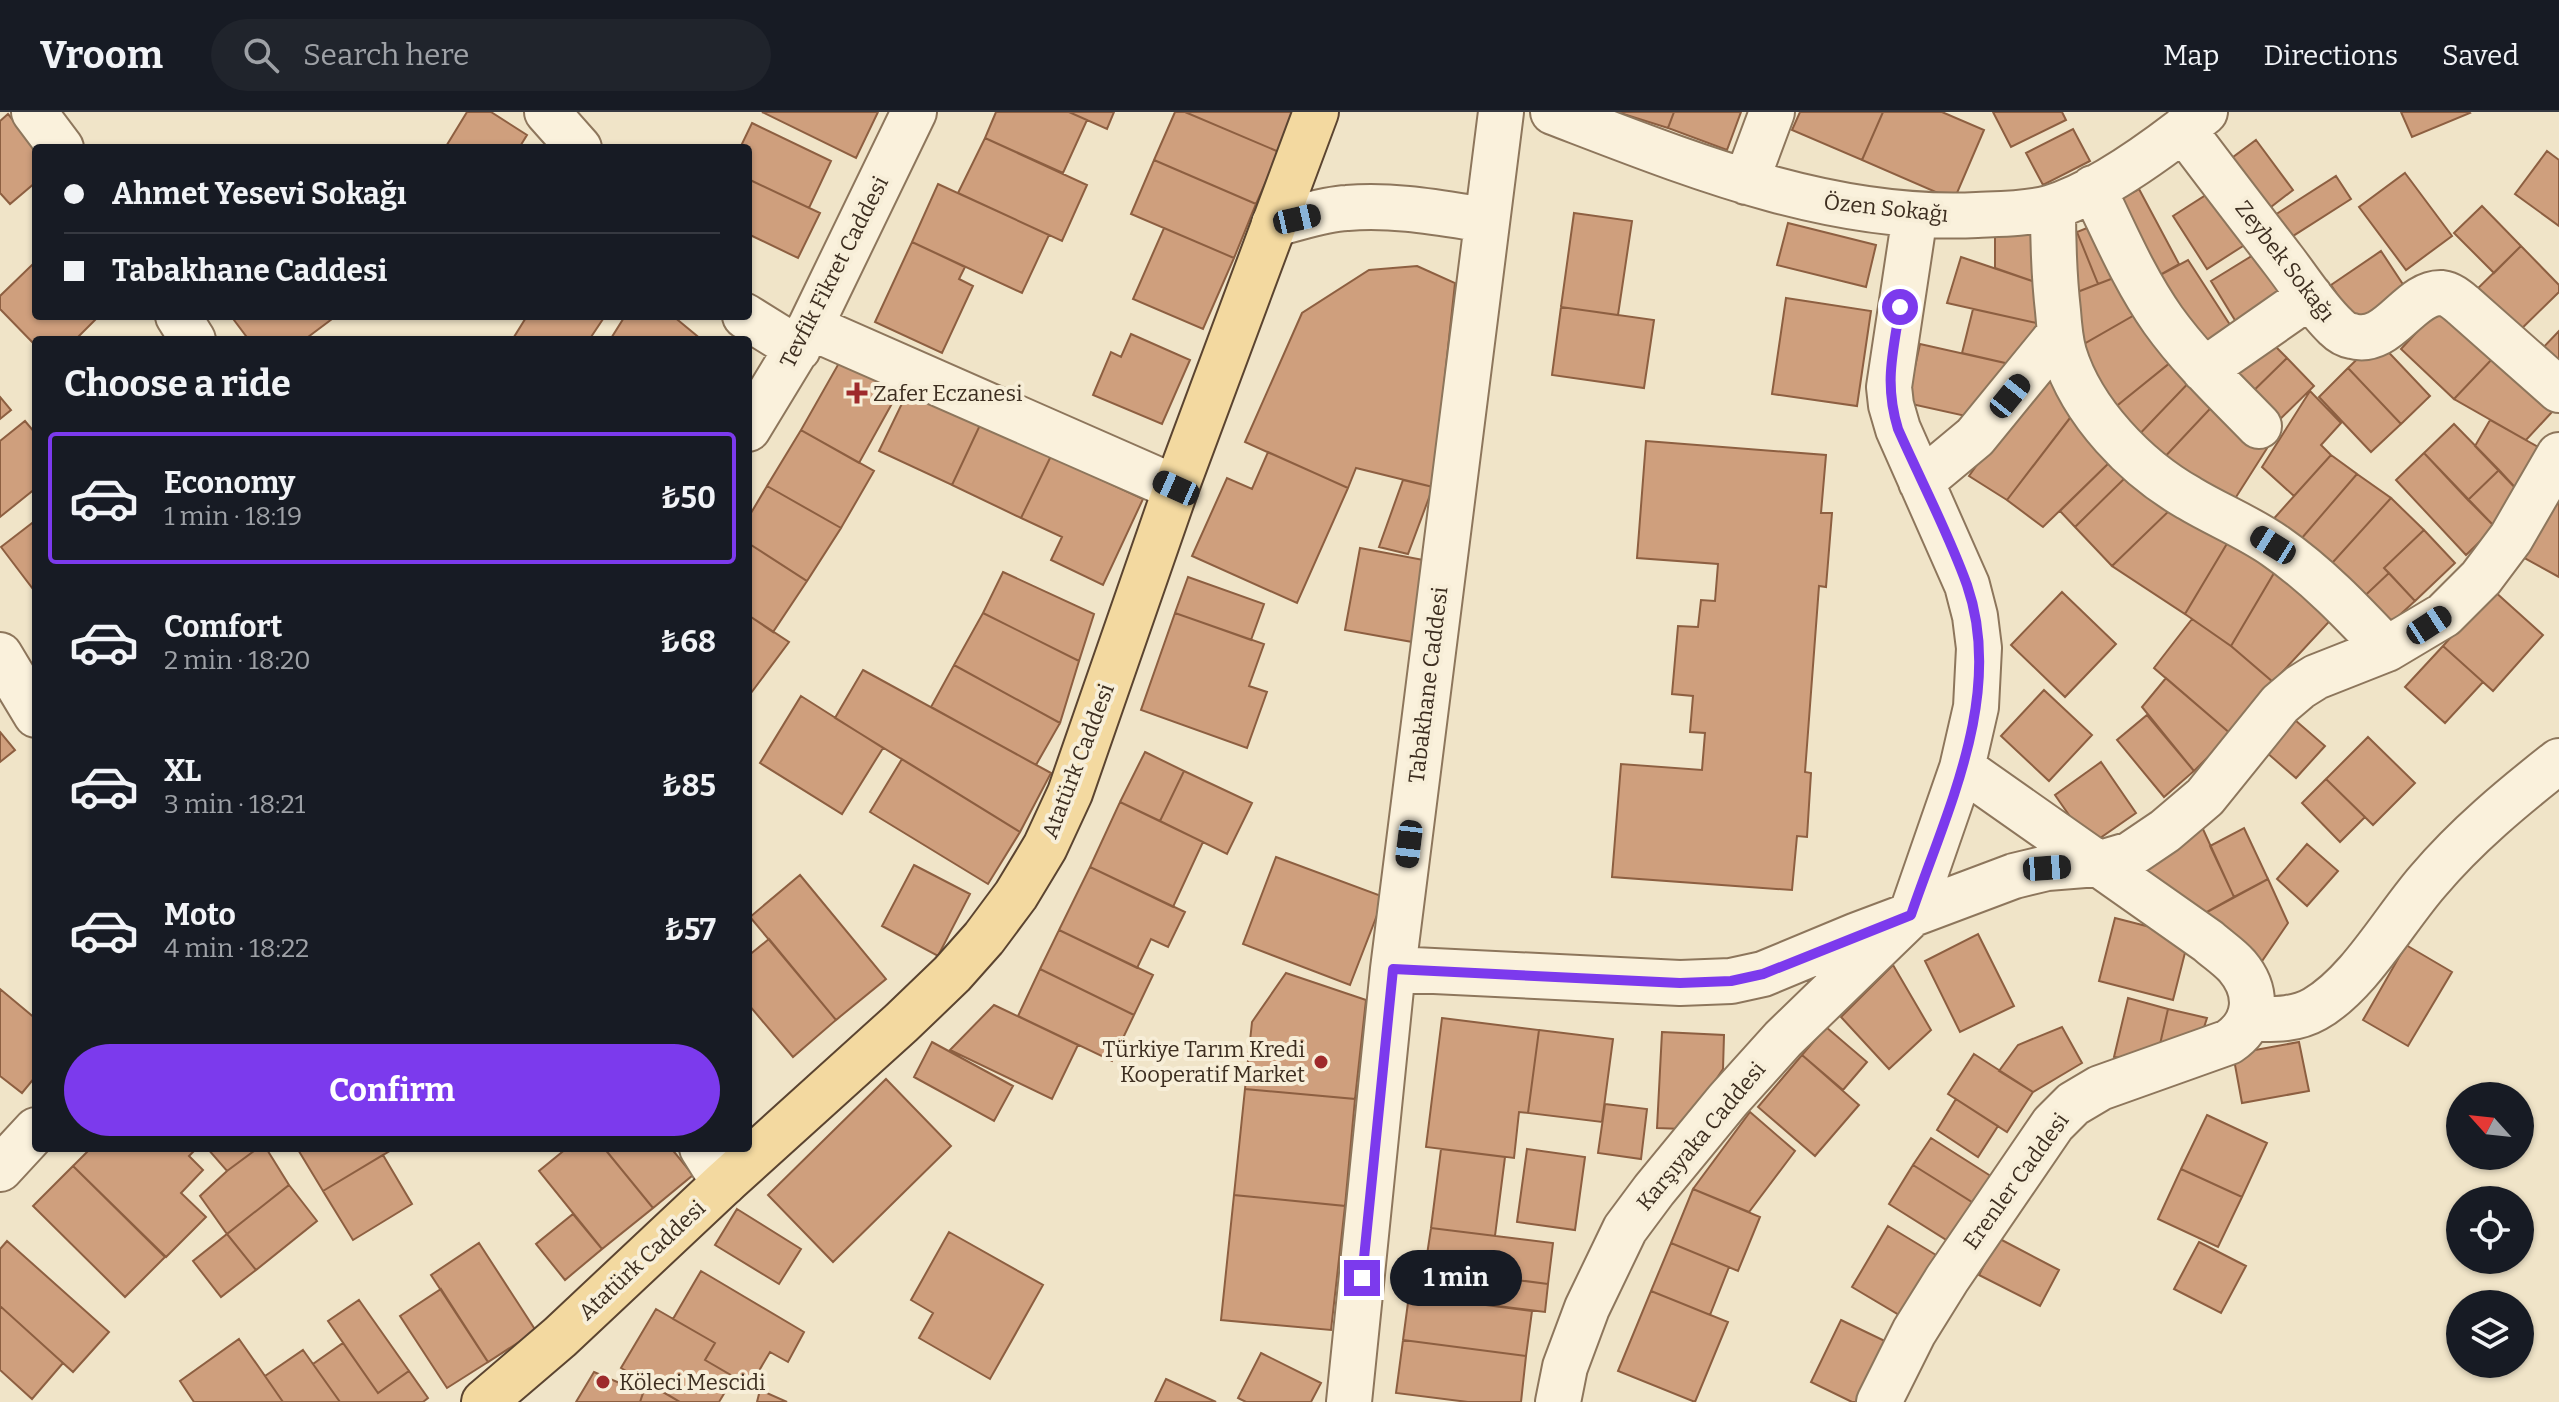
<!DOCTYPE html>
<meta charset="utf-8">
<style>
:root{--surface:#171b24;--page:#20242c;--text:#f1f3f6;--muted:#9ea1a6;--line:#363941;--accent:#7c3aed}
body{margin:0;font-family:Bitter,serif;background:var(--page);color:var(--text);height:100vh;display:flex;flex-direction:column;font-size:30px;white-space:nowrap}
*{box-sizing:border-box;margin:0}
p{font-size:26px;color:var(--muted)}
.icon{flex:none;width:44px;height:44px;fill:none;stroke:currentColor;stroke-width:2;stroke-linecap:round;stroke-linejoin:round}
.map{position:relative;flex:1;overflow:hidden}
.drawer{position:absolute;left:32px;top:224px;width:720px;height:816px;display:flex;flex-direction:column;background:var(--surface);border-radius:8px;box-shadow:0 2px 6px #0004}
.drawer>*{flex:none}
.top-card{position:absolute;left:32px;top:32px;width:720px;height:176px;border-radius:8px;box-shadow:0 2px 6px #0004;display:grid;align-content:center;height:176px;padding:0 32px;background:var(--surface)}
.needle{width:52px;rotate:297deg}
.controls{position:absolute;left:2446px;top:970px;display:grid;gap:16px}
.controls a{display:grid;place-items:center;width:88px;height:88px;border-radius:50%;background:var(--surface);box-shadow:0 2px 6px #0004;font-size:40px}
.end{position:absolute;width:36px;height:36px;margin:-18px;border:10px solid #7c3aed;background:#fff;box-shadow:0 0 0 4px #fff}
.from{border-radius:50%}
.bubble{position:absolute;height:56px;border-radius:28px;background:var(--surface);box-shadow:0 2px 6px #0004;font-size:26px;font-weight:700;line-height:56px;text-align:center}
.car{position:absolute;width:24px;height:48px;margin:-24px -12px;border-radius:10px;box-shadow:0 0 6px 2px #0007;background:linear-gradient(#222 24%,#8ab4d8 0 40%,#222 0 76%,#8ab4d8 0 86%,#222 0)}
.top-card b{display:flex;align-items:center;gap:28px;height:76px;font-size:30px}
.top-card b+b{border-top:2px solid var(--line)}
.top-card i{width:20px;height:20px;background:var(--text)}
ul{padding:0;list-style:none}
li{display:flex;align-items:center;gap:24px;height:132px;margin:0 16px 12px;padding:0 16px;border:4px solid transparent;border-radius:8px}
li div{flex:1}
li b{display:block;font-size:30px}
li em{font-style:normal;font-weight:700}
li.on{border-color:var(--accent)}
li>.icon{width:72px;height:72px;stroke-width:1.5}
h2{padding:0 32px;font-size:36px;line-height:96px}
.primary-button{display:flex;gap:16px;margin-top:auto;padding:16px 32px}
.primary-button a{flex:1;height:92px;border-radius:48px;background:var(--accent);color:#fff;font-size:32px;font-weight:700;line-height:92px;text-align:center}
header{display:flex;align-items:center;gap:48px;box-sizing:border-box;height:112px;padding:0 40px;background:var(--surface);border-bottom:2px solid var(--line)}
header strong{font-size:38px}
nav{display:flex;gap:44px;margin-inline-start:auto;font-size:28px}
.search{width:560px;height:72px;background:var(--page);display:flex;align-items:center;gap:20px;box-sizing:border-box;padding:0 28px;border-radius:44px;color:var(--muted);font-size:30px}
.map>svg:first-child{display:block}
</style>
<header>
<strong>Vroom</strong>
<div class="search"><svg class="icon" aria-label="search" viewBox="0 0 24 24"><circle cx="10" cy="10" r="6"/><path d="M15 15l6 6"/></svg>Search here</div>
<nav><a>Map</a><a>Directions</a><a>Saved</a></nav>
</header>
<div class="map">
<svg width="2559" height="1290" viewBox="0 0 2559 1290">
<rect width="100%" height="100%" fill="#f0e4c8"/>
<path fill="#cf9f7d" stroke="#8d5f41" stroke-width="2" d="M467,0h24l36,23 -8,13h-74z
M762,0h116l-22,46z
M996,0h73l18,8 -24,53 -78,-35z
M1069,0h45l-7,17z
M1175,0h10l94,40 -23,52 -102,-44z
M1185,0h111l-17,40z
M1617,0h57l-6,16z
M1674,0h67l-14,38 -59,-22z
M1800,0h83l-21,48 -70,-30z
M1883,0h59l42,18 -30,70 -92,-40z
M1993,0h69l4,8 -55,27z
M2401,0h68l1,1 -58,24z
M8,2l28,34v34l-26,22 -10,-11v-72z
M752,11l79,38 -22,47 -61,-29v-31h-8z
M2073,17l17,32 -47,24 -17,-32z
M985,26l102,47 -25,56 -104,-48z
M2256,28l37,50 -35,27 -37,-51z
M2547,39l12,9v66l-44,-32z
M1154,48l102,44 -22,54 -103,-44z
M2405,61l47,63 -46,34 -47,-63z
M2336,64l15,23 -69,44 -15,-23z
M748,67l72,34 -22,45 -50,-24z
M938,72l111,51 -27,58 -110,-51z
M2220,74l34,53 -47,30 -34,-53z
M2139,77l40,75 -30,17 -41,-75z
M2482,94l39,40 -27,27 -40,-40z
M1574,101l58,8 -14,94 -57,-8z
M2104,109l20,53 -26,10 -21,-52z
M1788,111l88,22 -10,42 -89,-22z
M1995,112l49,6 3,56 -52,-18z
M1164,116l70,30 -31,71 -70,-30z
M2077,120l21,52 -31,12 -9,-54z
M912,130l53,25 -6,12 14,7 -31,67 -67,-31z
M2521,134l38,39v7l-47,46 -42,-42z
M2263,137l29,49 -51,32 -30,-49z
M2381,139l27,41 -50,34 -27,-41z
M1961,145l86,29 -6,38 -94,-21z
M2188,148l48,74 -35,25 -52,-78z
M36,149v55h63l-24,24h-39v6l-36,-37v-13z
M1417,154l38,17 -22,204 -77,-19 -8,20 -103,-46 57,-129 67,-43z
M2124,162l21,35 -68,39 -10,-52z
M1786,186l85,13 -14,95 -85,-12z
M1561,195l93,13 -10,68 -92,-13z
M2440,195l54,50 -40,42 -53,-50z
M1973,197l68,15 -27,41 -52,-12z
M2145,197l36,45 -73,59 -31,-65z
M231,204h105l-32,24h-55z
M527,204h78l-16,24h-70l-5,-3z
M625,204h48l29,24h-92z
M2559,219v43l-22,-20z
M1131,222l59,26 -28,64 -69,-29 18,-43 10,5z
M2264,223l23,23 -44,43 -30,-30z
M2377,228l53,56 -29,28 -53,-56z
M1920,232l94,21 -44,52 -63,-14z
M2181,242l17,19 -67,70 -23,-30z
M843,244l57,33 -41,74 -58,-33z
M2494,245l58,55 -26,28 -72,-41z
M2287,246l27,28 -44,43 -27,-28z
M2046,256l36,34 -75,98 -38,-24z
M2348,256l53,56 -30,28 -52,-55z
M2198,261l24,23 -62,66 -29,-19z
M909,277l72,34 -29,62 -73,-34z
M2310,279l31,32 -20,22 10,10 -37,41 -32,-29z
M2222,284l49,46 -40,63 -71,-43z
M0,285l11,13 -11,9z
M2074,301l39,46 -70,68 -36,-27z
M2490,308l57,32 -24,44 -48,-50z
M25,309l11,13v54l-36,29v-76z
M981,311l70,33 -30,62 -69,-33z
M2454,312l45,46 -31,30 -44,-47z
M801,318l73,41 -33,57 -74,-42z
M1646,329l180,14 -5,58h11l-6,74 -7,-1 -14,186 6,1 -4,64 -10,-1 -5,54 -180,-13 9,-113 81,6 3,-37 -15,-1 3,-36 -21,-2 6,-68 20,1 3,-27 14,1 3,-37 -81,-6z
M1268,340l80,36 -51,115 -105,-47 35,-78 25,11z
M2424,341l71,74 -29,28 -70,-75z
M2331,343l26,19 -62,72 -26,-22z
M1051,344l92,43 -40,86 -52,-25 11,-23 -41,-19z
M2113,347l15,16 -53,52 -15,-16z
M2499,358l24,26 -30,29 -25,-25z
M2357,362l34,24 -67,74 -29,-26z
M2128,363l45,32 -61,59 -37,-39z
M1403,368l30,7 -25,67 -29,-7z
M767,374l74,42 -34,53 -59,-38v-25z
M2559,380v85l-44,-24z
M2391,386l33,32 -40,38 5,5 -34,32 -31,-33z
M2173,395l58,30 -46,77 -73,-48z
M36,408v73l-35,-46z
M2424,418l31,33 -40,38 -31,-33z
M2231,425l46,31 -46,78 -46,-32z
M748,431l59,38 -34,51 -25,-17z
M1360,436l74,14 -16,81 -73,-13z
M2277,456l62,43 -66,71 -42,-36z
M1003,460l91,42 -15,47 -96,-48z
M2389,461l26,28 -34,31 -26,-27z
M1188,465l76,27 -13,36 -76,-27z
M2493,478l50,45 -50,56 -50,-45z
M2062,480l54,52 -51,53 -54,-52z
M983,501l96,48 -19,62 -106,-58z
M1175,501l89,31 -15,42 18,6 -20,56 -106,-38z
M748,503l41,27 -38,51 -3,-2z
M2192,507l39,27 43,37 -43,51 -77,-66z
M2443,534l40,36 -38,41 -40,-36z
M954,553l106,58 -24,42 -105,-58z
M863,558l188,103 -31,59 -185,-114z
M2166,566l65,56 -37,37 -52,-64z
M2044,578l48,45 -43,46 -48,-45z
M801,584l82,52 -41,66 -82,-51z
M2147,603l47,56 -30,26 -47,-57z
M2295,608l30,26 -29,32 -30,-26z
M0,620l15,18 -15,12z
M2368,625l47,46 -42,42 -47,-46z
M1145,640l39,19 -24,50 -40,-19z
M902,647l118,73 -32,52 -118,-72z
M2101,650l35,51 -46,32 -35,-50z
M1184,659l68,32 -25,51 -67,-33z
M2326,667l39,38 -25,25 -38,-39z
M1120,690l83,40 -30,65 -83,-40z
M2202,715l32,70 -38,21 -58,-44z
M2244,716l24,51 -34,18 -24,-51z
M2307,732l31,27 -31,35 -30,-27z
M1276,745l108,40 -34,88 -107,-41z
M914,753l56,29 -32,62 -56,-30z
M1090,755l95,45 -17,35 -17,-8 -14,29 -78,-38z
M800,763l86,104 -50,41 -86,-103z
M2268,767l20,44 -30,44 -62,-49z
M2115,806l74,19 -16,63 -74,-19z
M1059,818l94,45 -19,40 -94,-46z
M1978,822l36,72 -54,26 -35,-71z
M769,827l67,81 -43,37 -45,-53v-48z
M2406,833l46,27 -44,74 -45,-26z
M1893,853l38,65 -42,39 -48,-52z
M1040,857l94,46 -22,46 -94,-45z
M1286,861l80,27 -11,99 -110,-10 7,-67z
M0,877l36,30v57l-14,17 -22,-17z
M2128,886l40,11 -12,53 -42,-5z
M994,893l84,40 -26,54 -102,-49z
M2168,897l39,9 -9,28 -42,16z
M1442,906l97,12 -11,83 -9,-1 -5,46 -88,-11z
M1826,915l41,35 -24,28 -41,-35z
M2062,915l20,36 -49,29 -34,-21 19,-26z
M1539,918l74,9 -11,83 -74,-9z
M1662,920l62,3 -1,34 -40,60 -26,-1z
M932,930l81,44 -19,35 -80,-44z
M2299,930l10,49 -67,12 -9,-49z
M1974,942l59,38 -26,40 -59,-38z
M1802,943l57,50 -44,51 -57,-49z
M886,967l65,67 -118,116 -65,-67z
M1245,977l110,10 -10,107 -111,-11z
M1956,987l42,27 -20,31 -41,-27z
M1605,992l42,5 -6,50 -43,-6z
M1750,1000l45,39 -46,61 -56,-23z
M2207,1003l60,28 -25,54 -61,-28z
M1931,1026l66,42 -17,27 -67,-42z
M91,1036h106l-8,8 14,14 -22,23 25,24 -40,40 -93,-91z
M207,1036h51l-31,23z
M258,1036h8l23,37 -62,49 -27,-38 27,-25z
M297,1036h95l1,1 -70,42z
M567,1036h37l49,60 -51,41 -63,-78z
M604,1036h67l22,27 -40,33z
M1441,1037l64,8 -10,79 -64,-8z
M1527,1037l58,8 -10,73 -58,-8z
M383,1043l29,49 -59,36 -30,-49z
M1913,1053l67,42 -24,39 -67,-42z
M73,1054l92,91 -40,40 -92,-91z
M2181,1057l61,28 -24,50 -60,-28z
M289,1073l28,36 -61,49 -29,-36z
M1693,1077l67,28 -22,54 -67,-28z
M1234,1083l111,11 -14,124 -110,-10z
M737,1097l64,40 -22,35 -64,-39z
M573,1102l29,35 -37,31 -29,-36z
M1888,1114l53,32 -35,61 -54,-32z
M1431,1116l122,15 -5,41 -123,-16z
M949,1120l94,53 -53,94 -71,-41 14,-25 -22,-13z
M227,1122l29,36 -35,27 -28,-36z
M1998,1126l61,32 -19,36 -61,-31z
M7,1129l102,91 -36,40 -73,-66v-57z
M2199,1130l47,24 -25,47 -47,-24z
M479,1131l57,88 -48,31 -57,-87z
M1671,1131l58,24 -19,48 -59,-24z
M701,1159l103,61 -16,30 -18,-10 -20,34 -45,-26 10,-17 -42,-24z
M1484,1164l64,8 -3,28 -64,-8z
M441,1177l47,73 -41,26 -47,-72z
M1651,1179l77,31 -33,80 -77,-31z
M1409,1183l123,16 -6,45 -123,-16z
M359,1188l50,71 -31,22 -50,-72z
M0,1194l63,57 -31,36 -32,-29z
M656,1197l59,34 -10,17 29,17 -15,25h-39l-59,-34z
M1841,1208l48,23 -29,59h-8l-41,-20z
M239,1227l26,37 18,26h-89l-14,-21z
M1403,1228l123,16 -5,46h-53l-72,-9z
M343,1231l35,50 31,-22 19,27 -5,4h-83l-27,-38z
M303,1238l10,14 27,38h-57l-18,-26z
M1261,1241l60,30 -10,19h-65l-8,-4z
M594,1260l49,21 -3,9h-64z
M1166,1267l50,23h-61z
M647,1270l33,20h-40z
M760,1278l27,12h-30z"/>
<g fill="none" stroke-linecap="round" stroke-linejoin="round">
<g stroke="#8d765c" stroke-width="48">
<path id="minor" d="M34,0l27,36
M547,0l32,36
M1553,0c136,52 276,110 424,103 24,-1 49,-1 72,-7 51,-15 115,-63 156,-96
M2183,17c33,44 67,88 100,131 17,22 33,48 53,67 5,5 10,8 16,9 37,11 57,-45 90,-43 8,1 15,7 21,12l96,85
M1746,70l26,-70
M2093,76c22,45 41,91 70,132 28,39 63,72 96,106
M2053,95c0,35 1,69 5,104 1,14 2,28 6,42 18,59 72,115 125,145 28,17 59,29 86,48 42,29 77,66 112,103
M1274,112c23,-5 49,-15 73,-16 47,-4 93,5 139,12
M178,204l15,24
M745,204l53,33
M810,215l366,161
M2204,258l106,-74
M748,317l62,-102 104,-215
M1921,370l54,-45 85,-104
M0,543l36,60
M1393,857l287,14 51,-2 32,-7 94,-39 157,-59 33,-8 50,-4 34,-10 34,-23 40,-34 75,-93 20,-17 16,-10 71,-28 57,-34 37,-37 30,-40 48,-83
M2249,907c23,0 45,2 66,-10 44,-25 79,-89 113,-128 38,-45 85,-84 131,-120
M702,1036l22,35
M0,1057l36,-39
M1349,1290l44,-433 108,-857
M1558,1290l7,-35 22,-59 38,-79 29,-39 74,-90 55,-61 128,-124 51,-147 14,-61 3,-59 -4,-32 -8,-31 -69,-156 -7,-24 -2,-18 26,-172
M1879,1290l35,-70 33,-53 106,-155 20,-20 27,-16 129,-46c28,-19 30,-50 8,-76 -8,-9 -20,-17 -29,-25l-246,-173"/>
</g>
<g stroke="#5b4430" stroke-width="48">
<path id="major" d="M484,1290l76,-65 164,-154 177,-160 51,-49 32,-36 32,-43 29,-48 25,-54 106,-305 140,-376"/>
</g>
<use href="#minor" stroke="#faf1dc" stroke-width="44"/>
<use href="#major" stroke="#f3d9a0" stroke-width="44"/>
</g>
<g fill="none" stroke-linecap="round" stroke-linejoin="round">
<path stroke="#7c3aed" stroke-width="10" d="M1362,1166l31,-309 287,14 51,-2 32,-7 148,-59c35,-103 94,-220 56,-330 -19,-53 -46,-104 -69,-156 -14,-46 -5,-76 2,-122"/>
</g>
<g fill="#9e2a2b" stroke="#f7eed8" stroke-width="3">
<path d="M853 269h8v8h8v8h-8v8h-8v-8h-8v-8h8z"/>
<circle cx="1321" cy="950" r="8"/>
<circle cx="603" cy="1270" r="8"/>
</g>
<g text-anchor="middle" dominant-baseline="central" stroke-width="8" stroke-linejoin="round" paint-order="stroke">
<g font-size="22" fill="#3d2e20" stroke="#f7eed8">
<text transform="translate(1886 96) rotate(6)">Özen Sokağı</text>
<text transform="translate(2285 149) rotate(52)">Zeybek Sokağı</text>
<text transform="translate(834 160) rotate(-63)">Tevfik Fikret Caddesi</text>
<text transform="translate(1428 573) rotate(-83)">Tabakhane Caddesi</text>
<text transform="translate(1078 649) rotate(-69)">Atatürk Caddesi</text>
<text transform="translate(1701 1024) rotate(-50)">Karşıyaka Caddesi</text>
<text transform="translate(2016 1069) rotate(-54)">Erenler Caddesi</text>
<text transform="translate(642 1148) rotate(-43)">Atatürk Caddesi</text>
</g>
<g font-size="22" fill="#3d2e20" stroke="#f7eed8" text-anchor="start">
<text x="873" y="281">Zafer Eczanesi</text>
<text x="1305" y="937" text-anchor="end">Türkiye Tarım Kredi<tspan x="1305" dy="25">Kooperatif Market</tspan></text>
<text x="619" y="1270">Köleci Mescidi</text>
</g>
</g>
</svg>
<div class="controls">
<a><svg class="needle" viewBox="-14 -14 28 28"><path d="M0-13l5 13h-10z" fill="#e53935"/><path d="M0 13l5-13h-10z" fill="#9ea1a6"/></svg></a>
<a><svg class="icon" aria-label="locate" viewBox="0 0 24 24"><circle cx="12" cy="12" r="6"/><path d="M12 2v4M12 18v4M2 12h4M18 12h4"/></svg></a>
<a><svg class="icon" aria-label="layers" viewBox="0 0 24 24"><path d="M12 4l9 5-9 5-9-5zM3 14l9 5 9-5"/></svg></a>
</div>
<i class="end from" style="left:1900px;top:195px"></i>
<i class="end" style="left:1362px;top:1166px"></i>
<div class="bubble" style="left:1390px;top:1138px;width:132px">1 min</div>
<i class="car" style="left:1297px;top:107px;rotate:77deg"></i>
<i class="car" style="left:2010px;top:284px;rotate:39deg"></i>
<i class="car" style="left:1176px;top:376px;rotate:294deg"></i>
<i class="car" style="left:2273px;top:433px;rotate:302deg"></i>
<i class="car" style="left:2429px;top:513px;rotate:57deg"></i>
<i class="car" style="left:1409px;top:732px;rotate:187deg"></i>
<i class="car" style="left:2047px;top:756px;rotate:86deg"></i>
<div class="top-card">
<b><i class="from"></i>Ahmet Yesevi Sokağı</b>
<b><i></i>Tabakhane Caddesi</b>
</div>
<section class="drawer">
<h2>Choose a ride</h2>
<ul>
<li class="on"><svg class="icon" aria-label="car" viewBox="0 0 24 24"><path d="M5 17H2v-5l4-1 3-4h7l3 4 3 1v5h-3M9 17h6M6 11h13"/><circle cx="7" cy="17" r="2"/><circle cx="17" cy="17" r="2"/></svg><div><b>Economy</b><p>1 min · 18:19</p></div><em>₺50</em></li>
<li><svg class="icon" aria-label="car" viewBox="0 0 24 24"><path d="M5 17H2v-5l4-1 3-4h7l3 4 3 1v5h-3M9 17h6M6 11h13"/><circle cx="7" cy="17" r="2"/><circle cx="17" cy="17" r="2"/></svg><div><b>Comfort</b><p>2 min · 18:20</p></div><em>₺68</em></li>
<li><svg class="icon" aria-label="car" viewBox="0 0 24 24"><path d="M5 17H2v-5l4-1 3-4h7l3 4 3 1v5h-3M9 17h6M6 11h13"/><circle cx="7" cy="17" r="2"/><circle cx="17" cy="17" r="2"/></svg><div><b>XL</b><p>3 min · 18:21</p></div><em>₺85</em></li>
<li><svg class="icon" aria-label="car" viewBox="0 0 24 24"><path d="M5 17H2v-5l4-1 3-4h7l3 4 3 1v5h-3M9 17h6M6 11h13"/><circle cx="7" cy="17" r="2"/><circle cx="17" cy="17" r="2"/></svg><div><b>Moto</b><p>4 min · 18:22</p></div><em>₺57</em></li>
</ul>
<div class="primary-button"><a>Confirm</a></div>
</section>
</div>
